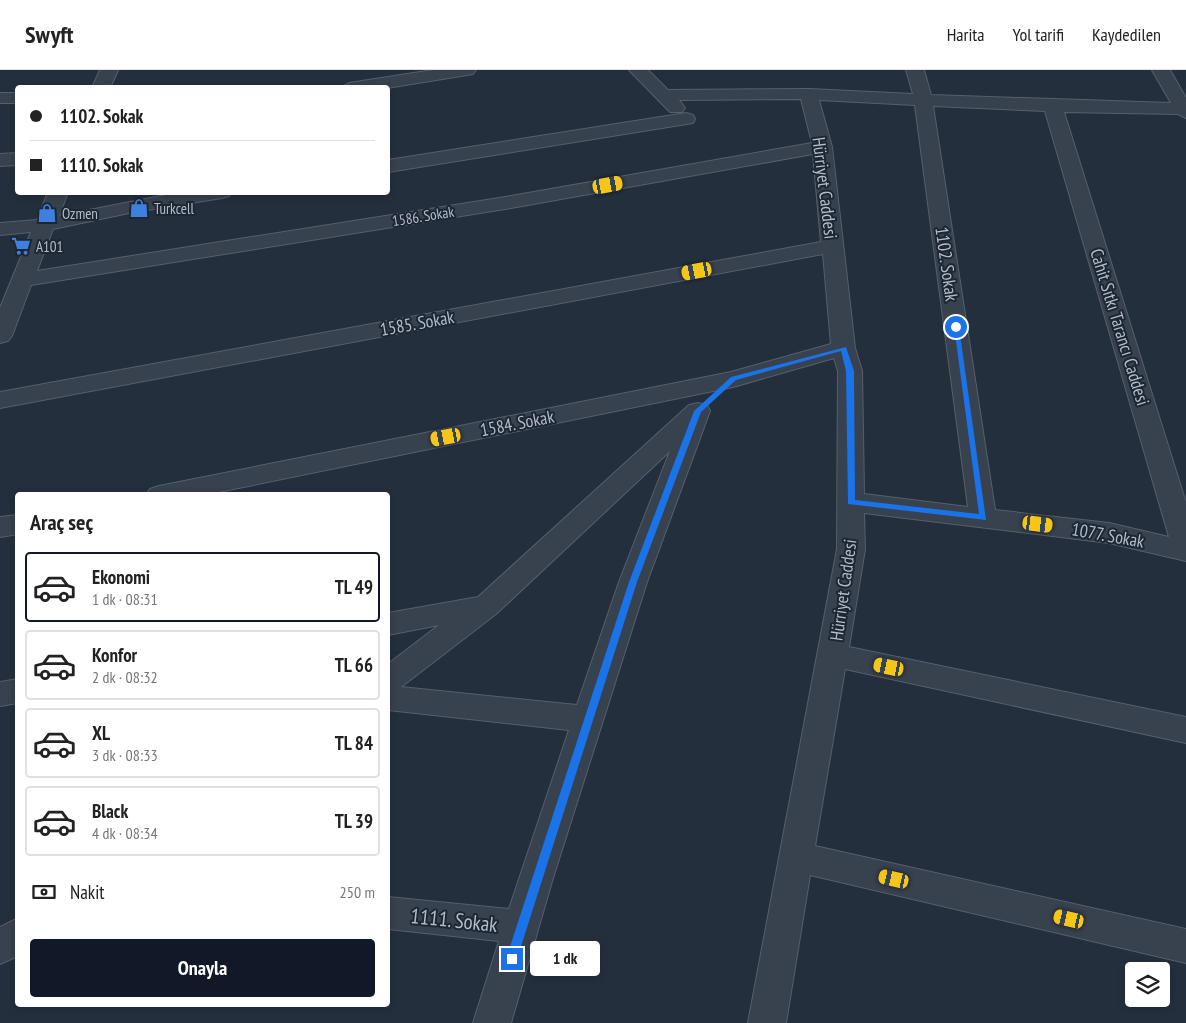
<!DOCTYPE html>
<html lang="tr">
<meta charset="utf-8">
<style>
:root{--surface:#fff;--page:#f2f2f2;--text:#222;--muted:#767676;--line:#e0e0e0;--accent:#111827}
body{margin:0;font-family:"PT Sans Narrow",sans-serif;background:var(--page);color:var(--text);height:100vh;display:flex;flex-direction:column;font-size:19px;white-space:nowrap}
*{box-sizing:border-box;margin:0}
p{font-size:16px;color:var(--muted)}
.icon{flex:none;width:28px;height:28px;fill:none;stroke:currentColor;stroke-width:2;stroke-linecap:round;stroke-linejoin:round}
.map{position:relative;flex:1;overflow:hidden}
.sheet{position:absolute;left:15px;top:422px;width:375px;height:515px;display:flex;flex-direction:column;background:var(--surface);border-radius:5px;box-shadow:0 2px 8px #0003}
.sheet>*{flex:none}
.hud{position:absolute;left:15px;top:15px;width:375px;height:110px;border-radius:5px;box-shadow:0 2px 8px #0003;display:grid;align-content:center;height:110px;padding:0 15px;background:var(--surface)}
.buttons{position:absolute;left:1125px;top:892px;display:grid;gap:10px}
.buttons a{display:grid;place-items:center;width:45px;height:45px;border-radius:5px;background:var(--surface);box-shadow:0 2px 8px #0003;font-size:25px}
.end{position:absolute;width:22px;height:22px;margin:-11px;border:6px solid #1a73e8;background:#fff;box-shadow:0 0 0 2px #fff}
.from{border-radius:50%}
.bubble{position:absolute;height:35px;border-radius:5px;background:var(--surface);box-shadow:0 2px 8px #0003;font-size:16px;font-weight:700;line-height:35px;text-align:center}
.car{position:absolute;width:15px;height:30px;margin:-15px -8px;border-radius:6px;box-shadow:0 0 4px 1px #0007;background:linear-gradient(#f5c518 24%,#345 0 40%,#f5c518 0 76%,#345 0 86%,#f5c518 0)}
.hud b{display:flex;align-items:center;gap:18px;height:48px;font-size:19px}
.hud b+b{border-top:1px solid var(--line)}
.hud i{width:12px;height:12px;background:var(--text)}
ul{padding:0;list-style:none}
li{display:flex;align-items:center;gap:15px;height:70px;margin:0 10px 8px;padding:0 5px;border:2px solid var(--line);border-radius:5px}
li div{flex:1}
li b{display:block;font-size:19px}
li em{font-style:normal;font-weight:700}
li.active{border-color:var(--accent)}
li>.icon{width:45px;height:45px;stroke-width:1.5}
h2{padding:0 15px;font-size:22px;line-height:60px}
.pay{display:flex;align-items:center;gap:12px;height:55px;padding:0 15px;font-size:19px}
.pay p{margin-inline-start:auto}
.cta{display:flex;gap:10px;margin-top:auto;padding:10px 15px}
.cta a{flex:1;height:58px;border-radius:5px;background:var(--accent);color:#fff;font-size:20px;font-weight:700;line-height:58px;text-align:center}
header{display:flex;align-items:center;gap:30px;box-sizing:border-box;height:70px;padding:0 25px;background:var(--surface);border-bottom:1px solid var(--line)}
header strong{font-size:24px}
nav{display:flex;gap:28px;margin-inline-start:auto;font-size:18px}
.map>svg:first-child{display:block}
</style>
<header>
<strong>Swyft</strong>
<nav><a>Harita</a><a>Yol tarifi</a><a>Kaydedilen</a></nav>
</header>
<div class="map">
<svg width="1186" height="953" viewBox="0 0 1186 953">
<rect width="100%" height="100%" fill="#242f3e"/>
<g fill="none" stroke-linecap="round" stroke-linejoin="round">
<g stroke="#565f6c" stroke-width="2">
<path id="street" d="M100,0h18l-8,18h-18z
M433,0h43l-3,4 -6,1 -80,13h-47l9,-5z
M629,0h19l20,20 141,-1 104,5 -7,-24h18l7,25 240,8 -19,-33h18l16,28v20l-8,-4 -114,-2 122,391v58l-77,-18 -245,-30 1,36 -16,98 337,70v26l-341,-74 -30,177 371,83v34l-376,-88 -24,148h-38l89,-474 1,-178 -4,-13 -101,29 -529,108h-58l4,-6 9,-3 572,-114 100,-28 -8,-90 -823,154v-16l821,-150 -8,-88 -302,54 -480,77 -19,51 -4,5 -8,2v-35l31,-76 -31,3v-12l37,-3 11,-28h20l-9,24 122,-24h51l-3,4 -7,2 -93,15 -76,16 -16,42 474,-75 301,-53 -11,-44 -122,1 6,8 -3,4h-12zM819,30l96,5 53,402 -104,-13 -2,-123 -7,-23 -23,-201zM933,36l112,5 124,426 -60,-14 -114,-13z
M0,23h18v10h-18z
M686,43l7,2 2,4 -2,4 -305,49v-12z
M18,83v12l-18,1v-12z
M698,333l9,2 3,6 -63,171 -94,296 -42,145h-38l26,-82 -111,-12v-32l121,12 60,-179 -181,-20v-46l51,-39 -51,10v-22l90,-16 211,-192zM670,381l-51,131 -42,123 -176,-18 95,-73z
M18,445v19l-18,3v-20z
M18,609v24l-18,3v-24z
M18,848v38l-18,8v-37z"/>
</g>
<use href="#street" fill="#38414e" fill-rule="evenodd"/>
</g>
<path fill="#1a73e8" d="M954,256l5,1 27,193 -138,-16 -2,-133 -5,-20 -105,29 -35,32 -64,170 -120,377 -2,4h-7l-2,-4 123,-377 65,-171 37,-34 115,-30 8,24 1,129 124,14z"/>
<defs>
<g id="shop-bare" transform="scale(1.5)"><path d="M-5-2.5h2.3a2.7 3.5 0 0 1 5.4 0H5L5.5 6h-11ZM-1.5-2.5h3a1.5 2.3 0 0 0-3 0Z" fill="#3f7fe0" stroke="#1d2633" stroke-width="2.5" paint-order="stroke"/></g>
<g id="supermarket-bare" transform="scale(1.5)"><path d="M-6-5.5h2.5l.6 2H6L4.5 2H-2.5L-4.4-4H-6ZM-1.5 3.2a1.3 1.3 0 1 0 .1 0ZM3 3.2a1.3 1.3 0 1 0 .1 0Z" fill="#3f7fe0" stroke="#1d2633" stroke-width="2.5" paint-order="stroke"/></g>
</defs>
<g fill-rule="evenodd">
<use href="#shop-bare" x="139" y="138"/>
<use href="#shop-bare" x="47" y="143"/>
<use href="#supermarket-bare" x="21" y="176"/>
</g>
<g text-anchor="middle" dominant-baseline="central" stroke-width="4" stroke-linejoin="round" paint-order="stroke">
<g font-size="15" fill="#b4bcc9" stroke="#1d2633" text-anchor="start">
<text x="154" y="138">Turkcell</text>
<text x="62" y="143">Ozmen</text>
<text x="36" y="176">A101</text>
</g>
<g font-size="15" fill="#b4bcc9" stroke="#1d2633">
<text transform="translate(423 146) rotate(-9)">1586. Sokak</text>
</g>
<g font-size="18" fill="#b4bcc9" stroke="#1d2633">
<text transform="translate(825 118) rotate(83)">Hürriyet Caddesi</text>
<text transform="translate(947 194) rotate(82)">1102. Sokak</text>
<text transform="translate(417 253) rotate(-10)">1585. Sokak</text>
<text transform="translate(1120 257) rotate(73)">Cahit Sıtkı Tarancı Caddesi</text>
<text transform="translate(517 353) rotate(-11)">1584. Sokak</text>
<text transform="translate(1108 465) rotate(10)">1077. Sokak</text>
<text transform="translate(843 520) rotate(-82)">Hürriyet Caddesi</text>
</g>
<g font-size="21" fill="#b4bcc9" stroke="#1d2633">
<text transform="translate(454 850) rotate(6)">1111. Sokak</text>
</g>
</g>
</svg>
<div class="buttons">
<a><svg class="icon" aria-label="layers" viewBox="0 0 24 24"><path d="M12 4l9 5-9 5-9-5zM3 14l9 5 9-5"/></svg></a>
</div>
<i class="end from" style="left:956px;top:257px"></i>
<i class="end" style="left:512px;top:889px"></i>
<div class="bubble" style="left:530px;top:871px;width:70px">1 dk</div>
<i class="car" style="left:608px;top:115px;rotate:80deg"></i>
<i class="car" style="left:697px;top:201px;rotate:259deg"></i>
<i class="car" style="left:446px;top:367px;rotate:259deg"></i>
<i class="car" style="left:1038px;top:454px;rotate:97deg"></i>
<i class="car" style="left:889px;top:597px;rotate:282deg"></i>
<i class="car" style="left:894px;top:809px;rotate:283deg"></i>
<i class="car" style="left:1069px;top:849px;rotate:283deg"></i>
<div class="hud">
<b><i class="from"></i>1102. Sokak</b>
<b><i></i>1110. Sokak</b>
</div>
<section class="sheet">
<h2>Araç seç</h2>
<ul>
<li class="active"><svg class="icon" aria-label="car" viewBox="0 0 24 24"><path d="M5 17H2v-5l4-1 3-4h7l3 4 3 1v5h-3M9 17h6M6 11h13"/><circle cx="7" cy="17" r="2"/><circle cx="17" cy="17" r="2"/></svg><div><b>Ekonomi</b><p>1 dk · 08:31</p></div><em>TL 49</em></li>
<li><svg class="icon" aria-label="car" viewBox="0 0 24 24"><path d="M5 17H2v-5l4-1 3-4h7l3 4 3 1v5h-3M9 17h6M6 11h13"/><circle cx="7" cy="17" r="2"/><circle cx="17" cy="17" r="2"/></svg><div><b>Konfor</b><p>2 dk · 08:32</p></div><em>TL 66</em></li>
<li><svg class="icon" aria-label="car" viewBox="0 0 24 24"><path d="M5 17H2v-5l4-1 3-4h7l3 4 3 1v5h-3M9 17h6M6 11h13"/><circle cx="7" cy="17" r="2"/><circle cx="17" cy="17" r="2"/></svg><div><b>XL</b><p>3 dk · 08:33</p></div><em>TL 84</em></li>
<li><svg class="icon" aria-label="car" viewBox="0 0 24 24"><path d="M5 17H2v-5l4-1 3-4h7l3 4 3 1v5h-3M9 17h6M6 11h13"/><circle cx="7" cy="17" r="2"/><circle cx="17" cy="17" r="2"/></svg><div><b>Black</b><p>4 dk · 08:34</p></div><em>TL 39</em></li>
</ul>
<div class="pay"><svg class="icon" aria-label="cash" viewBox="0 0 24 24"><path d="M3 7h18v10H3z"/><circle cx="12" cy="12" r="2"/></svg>Nakit<p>250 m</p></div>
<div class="cta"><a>Onayla</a></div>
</section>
</div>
